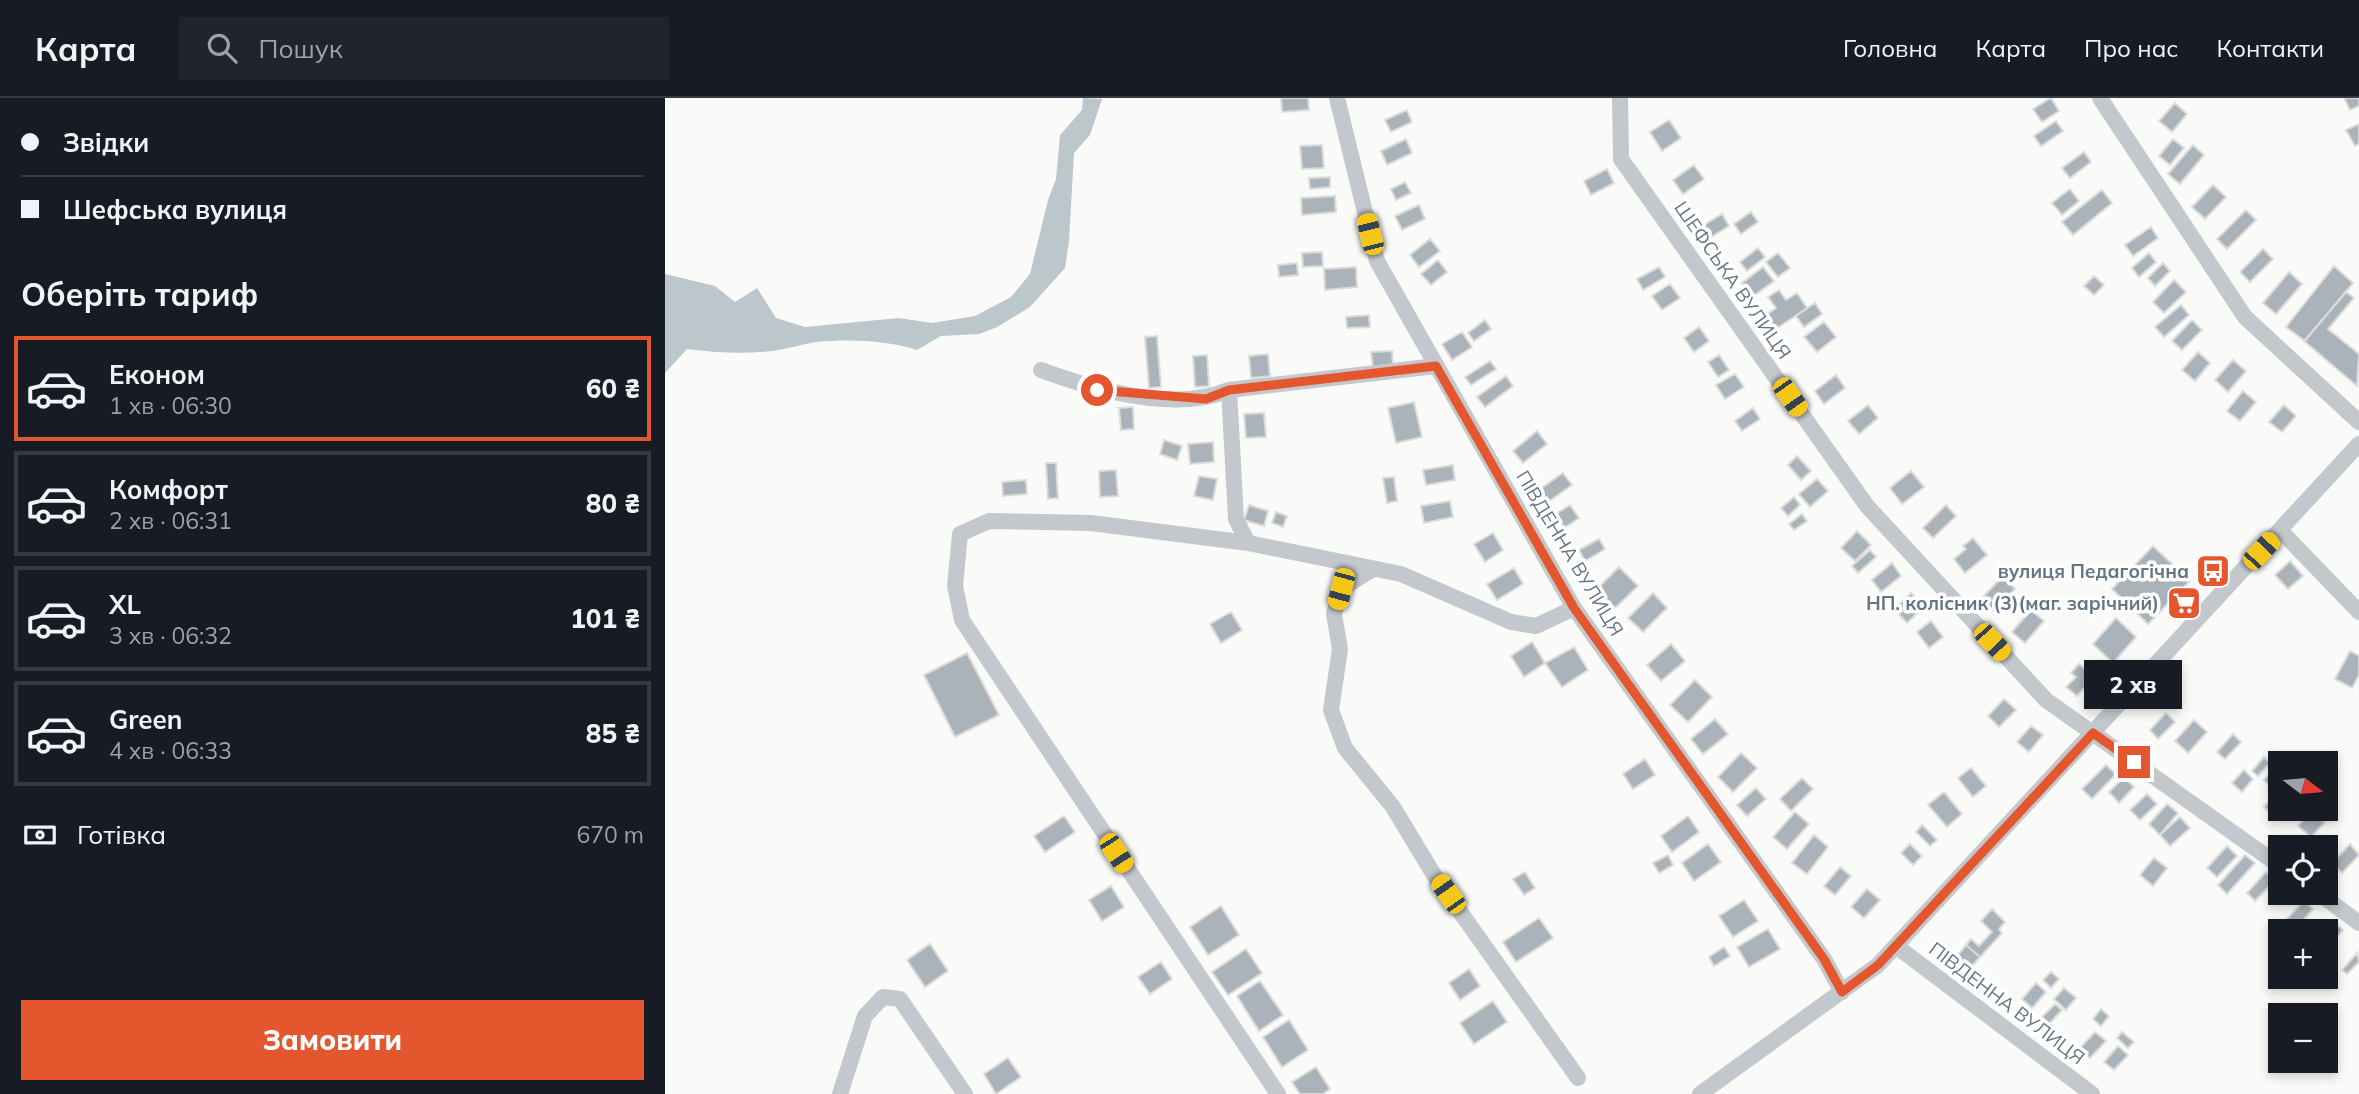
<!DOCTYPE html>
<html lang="uk">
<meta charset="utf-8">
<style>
:root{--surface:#171b24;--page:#20242c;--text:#f1f3f6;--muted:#9ea1a6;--line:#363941;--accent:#e4572e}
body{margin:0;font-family:Mulish,sans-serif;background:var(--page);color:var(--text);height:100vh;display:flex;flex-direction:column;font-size:26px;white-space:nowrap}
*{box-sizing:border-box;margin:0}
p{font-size:23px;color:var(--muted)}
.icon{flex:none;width:38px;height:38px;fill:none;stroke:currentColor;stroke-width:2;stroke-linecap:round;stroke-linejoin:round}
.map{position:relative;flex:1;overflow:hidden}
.sheet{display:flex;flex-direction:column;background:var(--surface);width:665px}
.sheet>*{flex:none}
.top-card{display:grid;align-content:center;height:154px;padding:0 21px;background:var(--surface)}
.needle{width:46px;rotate:106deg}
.controls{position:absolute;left:1603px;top:653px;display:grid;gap:14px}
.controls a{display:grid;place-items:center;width:70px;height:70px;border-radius:0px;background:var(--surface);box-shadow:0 4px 10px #0003;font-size:35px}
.end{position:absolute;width:32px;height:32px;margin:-16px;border:9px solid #e4572e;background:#fff;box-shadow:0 0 0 4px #fff}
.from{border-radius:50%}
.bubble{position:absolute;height:49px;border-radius:0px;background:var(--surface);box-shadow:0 4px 10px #0003;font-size:23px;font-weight:800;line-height:49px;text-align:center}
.car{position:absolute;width:21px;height:42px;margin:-21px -10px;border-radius:9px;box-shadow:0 0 5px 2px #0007;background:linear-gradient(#f5c518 24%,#345 0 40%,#f5c518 0 76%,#345 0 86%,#f5c518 0)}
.top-card b{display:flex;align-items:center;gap:24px;height:66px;font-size:26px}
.top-card b+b{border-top:2px solid var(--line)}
.top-card i{width:18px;height:18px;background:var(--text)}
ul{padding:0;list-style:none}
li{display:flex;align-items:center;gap:21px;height:105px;margin:0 14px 10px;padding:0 7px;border:4px solid var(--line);border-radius:0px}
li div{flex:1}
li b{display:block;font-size:26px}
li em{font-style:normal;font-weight:800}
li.selected{border-color:var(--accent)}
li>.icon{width:63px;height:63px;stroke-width:1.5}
h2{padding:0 21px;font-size:32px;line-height:84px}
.pay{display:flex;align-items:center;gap:18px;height:77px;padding:0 21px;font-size:26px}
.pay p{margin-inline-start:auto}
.action{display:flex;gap:14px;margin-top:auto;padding:14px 21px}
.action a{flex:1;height:80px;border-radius:0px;background:var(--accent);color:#fff;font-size:28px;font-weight:800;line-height:80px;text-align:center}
header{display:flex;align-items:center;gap:42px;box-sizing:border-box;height:98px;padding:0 35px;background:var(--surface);border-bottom:2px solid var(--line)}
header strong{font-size:33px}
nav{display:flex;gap:38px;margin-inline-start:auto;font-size:24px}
.search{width:490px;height:63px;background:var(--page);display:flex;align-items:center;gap:18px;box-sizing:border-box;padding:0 24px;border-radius:0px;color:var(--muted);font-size:26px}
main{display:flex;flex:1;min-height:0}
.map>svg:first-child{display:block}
</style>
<header>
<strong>Карта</strong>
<div class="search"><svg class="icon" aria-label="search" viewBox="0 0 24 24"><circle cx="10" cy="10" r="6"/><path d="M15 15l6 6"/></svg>Пошук</div>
<nav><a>Головна</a><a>Карта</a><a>Про нас</a><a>Контакти</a></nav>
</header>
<main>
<section class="sheet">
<div class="top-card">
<b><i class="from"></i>Звідки</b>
<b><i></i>Шефська вулиця</b>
</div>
<h2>Оберіть тариф</h2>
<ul>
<li class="selected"><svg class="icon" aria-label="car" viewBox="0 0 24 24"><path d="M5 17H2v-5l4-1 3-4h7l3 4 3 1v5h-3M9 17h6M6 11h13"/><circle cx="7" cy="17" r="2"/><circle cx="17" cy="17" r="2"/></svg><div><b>Економ</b><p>1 хв · 06:30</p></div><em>60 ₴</em></li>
<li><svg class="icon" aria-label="car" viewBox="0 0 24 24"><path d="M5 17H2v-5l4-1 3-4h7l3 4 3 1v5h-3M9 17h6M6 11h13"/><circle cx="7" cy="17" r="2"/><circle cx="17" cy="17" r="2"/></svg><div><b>Комфорт</b><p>2 хв · 06:31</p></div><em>80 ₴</em></li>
<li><svg class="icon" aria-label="car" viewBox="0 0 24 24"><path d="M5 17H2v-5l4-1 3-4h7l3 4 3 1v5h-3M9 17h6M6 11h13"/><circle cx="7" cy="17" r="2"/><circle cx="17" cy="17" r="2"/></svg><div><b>XL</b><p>3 хв · 06:32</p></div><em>101 ₴</em></li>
<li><svg class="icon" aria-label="car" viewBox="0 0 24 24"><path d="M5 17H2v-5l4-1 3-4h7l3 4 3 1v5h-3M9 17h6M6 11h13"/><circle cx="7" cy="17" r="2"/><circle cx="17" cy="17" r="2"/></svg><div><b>Green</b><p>4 хв · 06:33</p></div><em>85 ₴</em></li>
</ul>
<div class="pay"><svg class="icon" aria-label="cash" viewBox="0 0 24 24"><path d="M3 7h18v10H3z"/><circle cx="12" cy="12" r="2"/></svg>Готівка<p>670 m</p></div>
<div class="action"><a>Замовити</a></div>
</section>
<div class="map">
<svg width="1694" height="996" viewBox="0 0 1694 996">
<rect width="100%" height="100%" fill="#fafaf8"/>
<path fill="#bbc7cb" d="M418,0l19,1 -12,36 -16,18 -5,88 -4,27 -35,39 -33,20 -18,7 -38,2 -24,14c-32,-10 -67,-11 -101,-8 -14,2 -28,7 -43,9 -28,3 -57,2 -86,-2l-22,24v-99l50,12 20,16 22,-14 19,30 29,9 94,-9 33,5 43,-7 36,-19 19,-23 18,-74 8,-21 4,-44 22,-25z"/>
<path fill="#aab3b9" stroke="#dcdcda" stroke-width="2" d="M616,0h27l1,12 -27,2z
M1386,0l8,13 -17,11 -9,-13z
M1679,0h15v8l-9,4z
M1510,5l12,11 -15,18 -13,-11z
M742,12l5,12 -21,10 -6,-12z
M1004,22l12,18 -19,13 -12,-19z
M1391,23l7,10 -22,15 -7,-10z
M1694,26v20l-4,2 -9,-16z
M741,41l6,14 -25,12 -6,-14z
M1508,41l11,9 -14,17 -11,-9z
M657,47l2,23 -22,1 -2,-23z
M1528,47l11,10 -24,29 -12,-10z
M1419,54l7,10 -21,16 -8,-10z
M1029,67l10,14 -21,15 -10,-14z
M942,71l7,14 -23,12 -7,-14z
M665,79v10l-20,2 -1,-11z
M740,84l6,11 -15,7 -5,-11z
M1548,87l13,12 -21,22 -13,-12z
M1405,91l9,12 -17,14 -10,-12z
M1437,92l10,13 -39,32 -11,-13z
M670,98l1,16 -34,3 -1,-17z
M754,107l6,14 -23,11 -7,-14z
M1581,112l10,10 -29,29 -10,-10z
M1086,114l7,10 -17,12 -7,-10z
M1057,116l7,12 -18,11 -7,-12z
M1486,129l7,11 -25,18 -8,-11z
M765,141l10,12 -21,16 -9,-12z
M1093,150l7,9 -18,14 -7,-9z
M1598,151l10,10 -23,23 -10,-10z
M657,154l1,14 -20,1 -1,-14z
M1113,155l12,15 -12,9 -12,-15z
M1484,155l7,9 -17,15 -7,-9z
M773,162l9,12 -16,13 -10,-11z
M632,165l1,12 -19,2 -1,-12z
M1498,165l7,8 -15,15 -7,-8z
M1669,168l19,17 -48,58 -19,-14z
M691,169l1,20 -32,3 -1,-21z
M994,169l6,10 -22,13 -6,-11z
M1098,169l11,14 -22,16 -10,-14z
M1624,174l13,12 -26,30 -13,-11z
M1429,178l10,9 -10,10 -10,-9z
M1509,182l12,12 -22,21 -11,-11z
M1005,186l10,14 -18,12 -10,-14z
M1114,192l7,10 11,-7 10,15 -31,21 -10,-14 10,-7 -8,-11z
M1681,194l8,6 -26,31 31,25 -2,32 -53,-45z
M1150,205l7,11 -18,13 -8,-11z
M1516,207l8,10 -25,22 -9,-10z
M704,217l1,12 -23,1 -1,-11z
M820,222l6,9 -17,12 -6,-8z
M1527,222l10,10 -20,20 -10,-9z
M1159,224l12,15 -19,15 -13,-15z
M1034,229l10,14 -15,11 -10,-14z
M797,234l10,15 -20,13 -10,-16z
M492,238l4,51 -12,1 -4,-51z
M727,253l1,15 -20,2 -2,-16z
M1533,254l12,11 -15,18 -13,-11z
M603,256l2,22 -19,2 -2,-22z
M542,257l2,31 -14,1 -2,-31z
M1054,257l10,15 -11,7 -10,-15z
M1568,262l13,11 -18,21 -13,-12z
M825,263l6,8 -25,16 -6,-8z
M1070,276l9,13 -19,12 -9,-14z
M1171,277l9,13 -21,16 -9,-13z
M841,278l7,10 -28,21 -8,-10z
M1578,293l13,11 -16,19 -13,-10z
M749,304l8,35 -26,6 -8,-35z
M1203,307l10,13 -19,16 -11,-13z
M1619,307l12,11 -14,16 -13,-10z
M468,309l1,22 -13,1 -2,-22z
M1088,310l7,11 -18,12 -7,-10z
M599,315l2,24 -20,1 -2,-24z
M872,333l10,13 -24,19 -10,-12z
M499,342l18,6 -5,14 -17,-6z
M548,344l1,20 -24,2 -2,-20z
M1132,358l14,15 -10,9 -13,-15z
M381,365h10l2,35 -10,1z
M788,367l2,15 -29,5 -3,-15z
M451,372l2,26 -18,1 -1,-26z
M1246,373l13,16 -22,17 -12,-16z
M898,375l9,12 -27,19 -9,-12z
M534,378l18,3 -4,21 -19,-4z
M729,379l3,24 -10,2 -4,-25z
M1152,381l11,12 -18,16 -11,-13z
M361,382l1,14 -24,2 -1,-14z
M1129,399l6,8 -12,11 -7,-8z
M785,403l3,16 -29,6 -3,-17z
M584,407l19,6 -4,15 -20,-6z
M905,407l9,13 -15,10 -8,-14z
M1281,407l10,11 -23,22 -10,-10z
M611,414l11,4 -4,11 -11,-4z
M1137,416l5,7 -13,9 -5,-6z
M1192,433l14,14 -16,16 -14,-13z
M828,435l10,17 -18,12 -11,-18z
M1308,440l14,17 -22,18 -11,-14 12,-10 -3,-3z
M934,441l6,10 -20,12 -6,-11z
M1488,448l37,35 -42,43 -36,-35z
M1205,452l6,7 -18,16 -6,-7z
M1625,463l13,15 -15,13 -13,-14z
M1227,465l9,13 -20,16 -9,-12z
M954,469l19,19 -23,22 -18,-19z
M849,470l9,16 -26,16 -10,-16z
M1338,478l12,13 -22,22 -12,-12z
M988,495l14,15 -24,24 -15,-14z
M1246,495l13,14 -17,16 -13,-14z
M1366,512l13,11 -19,22 -13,-11z
M566,514l11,18 -21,13 -11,-19z
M1451,520l20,19 -23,26 -20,-19z
M1266,523l12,16 -14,11 -12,-16z
M867,544l13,21 -21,14 -13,-21z
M1006,546l14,17 -24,20 -14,-16z
M909,549l14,23 -26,17 -17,-24z
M1685,553l9,5v19l-7,13 -17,-9z
M302,555l32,62 -44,22 -31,-62z
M1414,566l15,13 -17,19 -11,-9 10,-10 -5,-4z
M1030,582l17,17 -24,25 -18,-17z
M1339,601l12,11 -17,17 -11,-11z
M1501,615l9,9 -17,17 -8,-9z
M1050,621l13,15 -25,20 -12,-15z
M1529,622l13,12 -19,21 -13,-12z
M1366,628l12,9 -14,17 -12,-10z
M1568,636l8,8 -16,17 -8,-7z
M1076,655l16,15 -24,24 -15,-15z
M1599,659l6,6 -12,13 -6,-5z
M980,661l10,16 -22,14 -10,-15z
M1441,667l10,9 -24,25 -10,-10z
M1612,668l3,13 -8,9 -8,-8z
M1306,670l15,18 -13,11 -15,-19z
M1579,672l9,9 -11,13 -10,-9z
M1459,679l10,10 -15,16 -10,-11z
M1137,680l11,11 -22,22 -11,-12z
M1091,690l10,11 -19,17 -10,-11z
M1615,692v18h5l-9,10 -12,-11z
M1279,694l18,22 -15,13 -19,-22z
M1482,696l10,10 -17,16 -10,-10z
M1502,706l11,9 -18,22 -11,-11z
M1647,712l13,12 -14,15 -13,-11z
M1130,714l14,12 -22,25 -14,-12z
M399,718l11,16 -30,20 -11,-16z
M1023,718l11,16 -27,20 -11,-16z
M1515,719l10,11 -20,18 -10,-11z
M1257,727l15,15 -7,6 -14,-14z
M1149,737l14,12 -21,27 -15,-11z
M1043,746l13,18 -27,19 -12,-18z
M1245,746l12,12 -9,9 -12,-12z
M1685,746l9,11 -17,18 -10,-10z
M1562,748l10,10 -20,21 -10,-9z
M1003,757l5,10 -14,8 -6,-10z
M1580,757l10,8 -28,31 -9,-9z
M1489,760l13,10 -14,18 -13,-11z
M1175,769l11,9 -16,19 -11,-9z
M860,774l10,16 -11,7 -11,-16z
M1601,774l9,8 -20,21 -8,-8z
M446,788l13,21 -22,14 -13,-21z
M1202,791l13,11 -16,18 -13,-11z
M1079,802l14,21 -25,16 -14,-21z
M1639,803l9,8 -19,22h-9l-5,-5z
M556,808l18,29 -31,20 -18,-28z
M1327,811l13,13 -6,7 3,4 -22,24 -14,-12 5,-6 8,7 13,-14 -11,-11z
M874,820l14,20 -37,24 -13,-20z
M1667,822l11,10 -17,19v-18h-4z
M1103,831l12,20 -31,18 -12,-20z
M265,846l18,27 -23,16 -18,-27z
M1301,847l14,12 -16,18 -13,-11z
M1059,849l6,9 -16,10 -5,-9z
M581,851l16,24 -34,22 -16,-23z
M1692,855l2,9 -12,12 -5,-4z
M496,864l11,17 -22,15 -12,-17z
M804,871l11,17 -20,14 -11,-17z
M1386,874l8,7 -8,9 -8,-8z
M595,883l23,34 -24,16 -22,-35z
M1371,885l10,9 -14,16 -10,-9z
M1399,890l12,10 -10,12 -12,-11z
M828,903l14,21 -33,22 -14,-21z
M1390,906l7,6 -13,14 -7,-7z
M1436,911l8,7 -8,10 -8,-7z
M624,922l19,30 -26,17 -19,-30z
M1430,934l11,9 -16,17 -11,-9z
M1457,934l12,10 -6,6 -11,-10z
M1453,948l10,9 -14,15 -10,-8z
M343,960l13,19 -25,17 -12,-20z
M651,969l14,22 -7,5h-23l-8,-12z"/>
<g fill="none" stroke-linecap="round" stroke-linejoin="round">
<path stroke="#c3c8cc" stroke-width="16" d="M672,0l40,163 197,347 250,351 18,33
M955,0l1,61 246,347 179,194 234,166
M1435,0l145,219 114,105
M376,272c54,20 133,43 188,20
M1615,432l79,82
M583,445l-12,-24 -7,-129 207,-24
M708,471l-32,20 -7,25 6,35 -9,61 14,38 48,59 41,68 144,203
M1652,794l42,31
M1231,848l196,148
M175,996l25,-78 18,-19 17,2 65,95
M613,996l-316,-474 -7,-34 5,-52 29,-13 102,2 157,20 153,31 110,48 25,4 38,-18
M1035,996l178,-129 481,-521"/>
</g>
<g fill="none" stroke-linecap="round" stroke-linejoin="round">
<path stroke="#e4572e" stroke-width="9" d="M432,292l109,9 23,-9 207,-24 138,242 250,351 18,33 36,-27 215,-232 41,29"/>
</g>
<defs>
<g id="bus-square" transform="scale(1.75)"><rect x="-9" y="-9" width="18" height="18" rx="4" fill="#e4572e" stroke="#fff"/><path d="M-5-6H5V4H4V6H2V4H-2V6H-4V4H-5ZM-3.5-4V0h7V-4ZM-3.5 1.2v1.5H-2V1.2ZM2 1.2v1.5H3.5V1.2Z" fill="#fff"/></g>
<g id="supermarket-square" transform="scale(1.75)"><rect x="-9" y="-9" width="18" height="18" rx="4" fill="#e4572e" stroke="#fff"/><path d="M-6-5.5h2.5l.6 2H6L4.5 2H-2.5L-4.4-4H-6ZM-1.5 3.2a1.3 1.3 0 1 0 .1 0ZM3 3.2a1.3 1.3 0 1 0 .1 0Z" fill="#fff"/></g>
</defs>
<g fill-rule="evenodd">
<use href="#bus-square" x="1548" y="473"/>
<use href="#supermarket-square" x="1519" y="505"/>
</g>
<g text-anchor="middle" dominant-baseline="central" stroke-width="7" stroke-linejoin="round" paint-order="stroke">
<g font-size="19" fill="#657683" stroke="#fff">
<text transform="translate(1068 182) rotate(55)">ШЕФСЬКА ВУЛИЦЯ</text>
<text transform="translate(905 455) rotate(59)">ПІВДЕННА ВУЛИЦЯ</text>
<text transform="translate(1342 905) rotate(37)">ПІВДЕННА ВУЛИЦЯ</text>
</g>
<g font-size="19" font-weight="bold" fill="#657683" stroke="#fff" text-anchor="end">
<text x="1524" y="473">вулиця Педагогічна</text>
<text x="1494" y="505">НП. колісник (3)(маг. зарічний)</text>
</g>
</g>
</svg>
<div class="controls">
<a><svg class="needle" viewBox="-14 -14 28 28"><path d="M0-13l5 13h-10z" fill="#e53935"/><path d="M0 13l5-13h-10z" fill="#9ea1a6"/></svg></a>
<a><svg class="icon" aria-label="locate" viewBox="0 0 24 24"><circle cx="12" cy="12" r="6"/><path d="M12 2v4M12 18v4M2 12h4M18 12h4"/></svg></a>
<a>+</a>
<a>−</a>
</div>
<i class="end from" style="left:432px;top:292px"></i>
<i class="end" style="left:1469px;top:664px"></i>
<div class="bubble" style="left:1419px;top:562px;width:98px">2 хв</div>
<i class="car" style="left:705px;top:136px;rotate:346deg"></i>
<i class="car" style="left:1125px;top:299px;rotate:145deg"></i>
<i class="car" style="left:1596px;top:453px;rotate:43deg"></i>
<i class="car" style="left:676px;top:491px;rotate:195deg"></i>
<i class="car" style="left:1327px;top:544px;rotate:137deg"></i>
<i class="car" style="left:451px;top:755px;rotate:147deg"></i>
<i class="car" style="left:783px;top:796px;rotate:325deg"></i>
</div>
</main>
